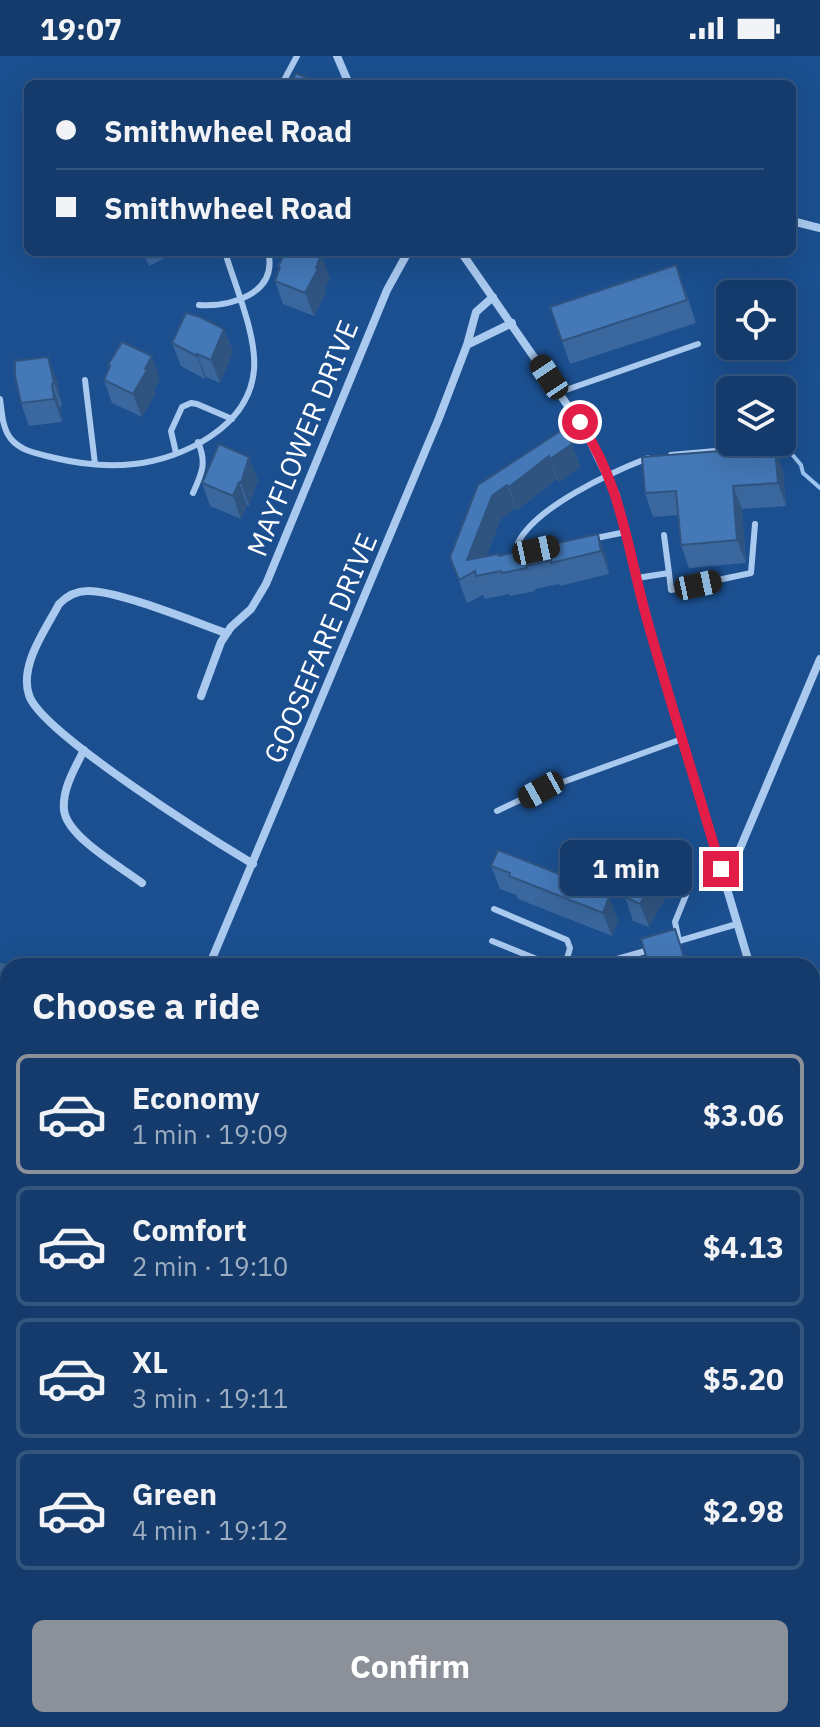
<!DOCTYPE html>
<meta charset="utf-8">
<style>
:root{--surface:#143b6b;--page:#1d4271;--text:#f1f3f6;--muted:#9dadc1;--line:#33557e;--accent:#8c9099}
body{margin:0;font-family:"IBM Plex Sans",sans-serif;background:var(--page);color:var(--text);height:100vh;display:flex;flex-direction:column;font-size:30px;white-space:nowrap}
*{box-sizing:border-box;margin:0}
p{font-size:26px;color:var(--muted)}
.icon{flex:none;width:44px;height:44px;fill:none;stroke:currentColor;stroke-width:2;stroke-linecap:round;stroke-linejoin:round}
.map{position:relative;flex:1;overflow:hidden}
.sheet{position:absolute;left:0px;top:902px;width:820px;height:770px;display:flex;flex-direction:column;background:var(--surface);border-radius:24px 24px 0 0;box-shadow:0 8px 32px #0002,0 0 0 2px var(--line)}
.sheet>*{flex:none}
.hud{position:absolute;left:24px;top:24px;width:772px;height:176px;border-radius:12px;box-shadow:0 8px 32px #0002,0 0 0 2px var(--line);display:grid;align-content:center;height:176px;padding:0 32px;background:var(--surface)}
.tools{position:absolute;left:716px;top:224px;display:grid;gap:16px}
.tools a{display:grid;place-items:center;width:80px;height:80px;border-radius:12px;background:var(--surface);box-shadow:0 8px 32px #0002,0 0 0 2px var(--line);font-size:40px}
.end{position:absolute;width:36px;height:36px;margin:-18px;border:10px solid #e11d48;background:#fff;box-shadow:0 0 0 4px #fff}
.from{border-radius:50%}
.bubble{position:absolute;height:56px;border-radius:12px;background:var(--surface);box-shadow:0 8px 32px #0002,0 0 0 2px var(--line);font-size:26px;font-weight:800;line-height:56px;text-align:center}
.car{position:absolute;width:24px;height:48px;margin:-24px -12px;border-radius:10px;box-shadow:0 0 6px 2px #0007;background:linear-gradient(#222 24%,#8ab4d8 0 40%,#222 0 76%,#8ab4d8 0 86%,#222 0)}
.hud b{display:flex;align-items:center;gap:28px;height:76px;font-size:30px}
.hud b+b{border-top:2px solid var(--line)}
.hud i{width:20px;height:20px;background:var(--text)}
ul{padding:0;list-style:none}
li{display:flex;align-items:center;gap:24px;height:120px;margin:0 16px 12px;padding:0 16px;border:4px solid var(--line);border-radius:12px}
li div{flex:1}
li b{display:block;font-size:30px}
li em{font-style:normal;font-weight:800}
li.on{border-color:var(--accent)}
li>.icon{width:72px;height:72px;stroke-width:1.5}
h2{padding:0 32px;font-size:36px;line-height:96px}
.cta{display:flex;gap:16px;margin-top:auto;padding:16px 32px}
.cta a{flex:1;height:92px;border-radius:12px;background:var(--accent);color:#fff;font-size:32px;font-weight:800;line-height:92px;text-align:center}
.status{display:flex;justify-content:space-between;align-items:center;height:56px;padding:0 40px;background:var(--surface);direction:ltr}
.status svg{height:22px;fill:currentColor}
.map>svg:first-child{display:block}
</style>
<div class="status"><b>19:07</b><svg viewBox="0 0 49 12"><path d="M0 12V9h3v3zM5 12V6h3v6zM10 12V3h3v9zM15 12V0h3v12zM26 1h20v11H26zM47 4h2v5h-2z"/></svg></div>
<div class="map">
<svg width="820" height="1671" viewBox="0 0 820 1671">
<rect width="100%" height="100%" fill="#1b4f8f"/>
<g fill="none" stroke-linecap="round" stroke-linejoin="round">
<path stroke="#9cc4f0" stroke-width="4" d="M777,386l14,11 10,12 2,8 17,15
M0,1668l3,3"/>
<path stroke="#3c6290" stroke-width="24" d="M0,919l8,8
M541,1664l4,7"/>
<path stroke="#a9c9ee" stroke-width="6" d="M282,28l15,-28
M199,249c30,2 76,-10 70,-49l-5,-4
M85,324l10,84
M560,336l138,-48
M0,343c2,13 2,29 11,40 11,13 28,15 44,19 25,6 53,9 79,6 50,-6 115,-37 120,-94 3,-35 -19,-84 -29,-118
M176,397l-5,-22 11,-24 9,-4 6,1 35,15
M671,399l77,-7
M193,437c9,-20 14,-30 5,-51
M591,483l35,-7
M533,495l-10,-1 -5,-7c17,-36 94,-71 130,-85
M669,517l2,17 80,-17 4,-49
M637,522l32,-5 -5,-38
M497,755l44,-21 141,-51
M494,853l73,31 3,8 -5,18
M492,885l62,25
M679,885l-4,-19 11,-27
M672,887l65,-19
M592,910l57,-16
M155,1664l4,7
M255,1664l3,7
M313,1664l4,7
M89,1671l6,-7"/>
<path stroke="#a9c9ee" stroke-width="8" d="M337,0l12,28
M792,165l28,7
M461,196l125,180 30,63 30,122 104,349
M467,289l45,-22
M226,577c-31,-11 -109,-43 -139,-42 -11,0 -20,5 -28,13 -13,25 -40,61 -30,91 11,37 184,145 224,169
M201,640l20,-54 10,-15 20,-18 15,-25 121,-294 21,-38
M84,694c-9,18 -22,39 -20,60 3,27 57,57 78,73
M721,813l15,-11 84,-199
M209,910l230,-548 28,-73 9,-33 17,-15
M812,972l8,-25
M0,1404l8,14"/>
<path stroke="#f0f6ff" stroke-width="20" d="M812,1129l8,-1
M0,1301l8,-3"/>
<path stroke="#fff" stroke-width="24" d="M0,1161h8
M0,1188h8"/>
</g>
<path fill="#3a679d" d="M142,196h21l2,6 -16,8z
M278,210l52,12 -5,11 1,3 -12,24 -31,-12 -8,-23 4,-12z
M685,233l11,34 -126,41 -8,-23z
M224,273l9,23 -13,31 -14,-6 -1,2 -24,-13 -9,-23z
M108,309l52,14 -6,11 2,3 -14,24 -30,-14 -8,-23 5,-12z
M57,324l5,26 -2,1 2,15 -33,4 -8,-23z
M572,388l8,23 -21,15 -2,-3 -40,31 -1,-2 -15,11 -15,38 13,-1 99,-22 8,23 3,17 -49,12 -1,-2 -24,5v2l-25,5 -1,-2 -24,5 -2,-4 -16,8 -17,-46 28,-72z
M783,414l3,36 -44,3 4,54 -57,5 -8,-23 -3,-30 -25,2 -8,-24z
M258,424l-9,26 -2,-1 -6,14 -31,-13 -8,-23z
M667,802l8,23 -26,46 -16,-6 -8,-24 18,-27z
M491,810l103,25 24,29 -6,16 -94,-37 -2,-4 -16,-6z"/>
<path fill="#305480" d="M321,198l9,24 -5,11 1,3 -12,24 -9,-23z
M224,273l9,23 -13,31 -9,-23z
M197,298l9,23 -1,2 -8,-23z
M152,300l8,23 -6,11 2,3 -14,24 -9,-23z
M48,301l9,23 5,26 -8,-23z
M52,328l8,23 2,15 -8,-23z
M572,388l8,23 -21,15 -9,-23z
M775,391l8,23 3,36 -8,-23z
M549,400l8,23 -40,31 -8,-23z
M249,401l9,23 -9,26 -8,-23z
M239,426l8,23 -6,14 -8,-23z
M507,429l9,23 -15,11 -22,56 -12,-15 25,-64z
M733,430l9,23 4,54 -9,-23z
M598,478l8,23 3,17 -8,-23z
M667,802l8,23 -26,46 -9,-23z
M609,841l9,23 -6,16 -9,-23z"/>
<path fill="#4478b7" stroke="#305480" stroke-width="2" d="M296,17l23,11h-28z
M143,196h15l-12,6z
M286,196h29l6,2 -5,14 2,1 -13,24 -30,-12 5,-14 -2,-1z
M676,209l11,35 -125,41 -12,-34z
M186,257l14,4 24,12 -13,31 -14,-6v2l-25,-13z
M122,286l30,14 -7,13 2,1 -14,24 -29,-14 6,-14 -2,-1z
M48,301l6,26 -2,1 2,15 -33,4 -6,-27v-15z
M562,374l10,14 -22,15 -1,-3 -40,31 -2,-2 -15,11 -25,64 31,-6 1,2 99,-22 3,17 -50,12v-3l-25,6 1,2 -25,5 -1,-2 -25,5 -1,-5 -16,9 -9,-23 28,-72z
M219,388l30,13 -8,26 -2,-1 -6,14 -31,-13z
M775,391l3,36 -45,3 4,54 -56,5 -5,-54 -31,2 -3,-36z
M498,794l94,37 -1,3 18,7 -6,16 -94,-37 1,-3 -19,-7z
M651,796l16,6 -27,46 -15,-7 15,-28 3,1z
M675,873l11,34 -9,3h-28l-8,-27z"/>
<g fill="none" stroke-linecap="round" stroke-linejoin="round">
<path stroke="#e11d48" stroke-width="10" d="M580,366c43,66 47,127 68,201 23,82 49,164 73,246"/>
</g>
<g text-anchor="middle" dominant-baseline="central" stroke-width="6" stroke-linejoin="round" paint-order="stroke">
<g font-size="28" fill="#fff" stroke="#1b4f8f">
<text transform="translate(302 382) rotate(-68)">MAYFLOWER DRIVE</text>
<text transform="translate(320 592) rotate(-67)">GOOSEFARE DRIVE</text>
</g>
</g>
</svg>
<div class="tools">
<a><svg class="icon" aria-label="locate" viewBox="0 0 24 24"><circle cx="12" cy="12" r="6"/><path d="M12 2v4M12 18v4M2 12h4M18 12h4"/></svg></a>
<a><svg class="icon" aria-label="layers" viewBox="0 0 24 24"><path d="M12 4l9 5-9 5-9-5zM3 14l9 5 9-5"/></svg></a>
</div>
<i class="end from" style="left:580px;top:366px"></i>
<i class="end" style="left:721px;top:813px"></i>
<div class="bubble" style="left:560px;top:784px;width:132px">1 min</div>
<i class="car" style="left:549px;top:321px;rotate:326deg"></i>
<i class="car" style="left:536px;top:494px;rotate:78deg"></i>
<i class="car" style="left:698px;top:529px;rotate:78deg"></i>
<i class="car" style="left:541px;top:734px;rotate:241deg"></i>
<div class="hud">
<b><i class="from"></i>Smithwheel Road</b>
<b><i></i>Smithwheel Road</b>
</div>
<section class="sheet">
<h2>Choose a ride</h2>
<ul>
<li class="on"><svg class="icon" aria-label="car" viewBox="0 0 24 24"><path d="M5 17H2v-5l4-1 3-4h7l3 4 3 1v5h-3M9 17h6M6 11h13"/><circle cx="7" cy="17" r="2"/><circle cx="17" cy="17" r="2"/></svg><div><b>Economy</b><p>1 min · 19:09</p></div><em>$3.06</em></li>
<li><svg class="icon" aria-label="car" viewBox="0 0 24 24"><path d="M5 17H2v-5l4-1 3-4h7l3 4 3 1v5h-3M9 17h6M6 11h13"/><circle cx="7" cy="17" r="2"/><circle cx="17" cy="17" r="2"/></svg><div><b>Comfort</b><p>2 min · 19:10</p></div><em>$4.13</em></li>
<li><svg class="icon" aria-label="car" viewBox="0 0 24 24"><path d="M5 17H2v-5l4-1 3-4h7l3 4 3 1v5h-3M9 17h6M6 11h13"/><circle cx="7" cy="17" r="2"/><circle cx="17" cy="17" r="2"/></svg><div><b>XL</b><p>3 min · 19:11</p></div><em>$5.20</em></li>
<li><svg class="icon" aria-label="car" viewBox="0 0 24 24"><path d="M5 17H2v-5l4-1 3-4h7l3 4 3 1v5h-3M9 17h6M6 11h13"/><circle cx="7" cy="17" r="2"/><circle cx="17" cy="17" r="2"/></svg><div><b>Green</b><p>4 min · 19:12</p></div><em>$2.98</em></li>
</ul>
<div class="cta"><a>Confirm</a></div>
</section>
</div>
